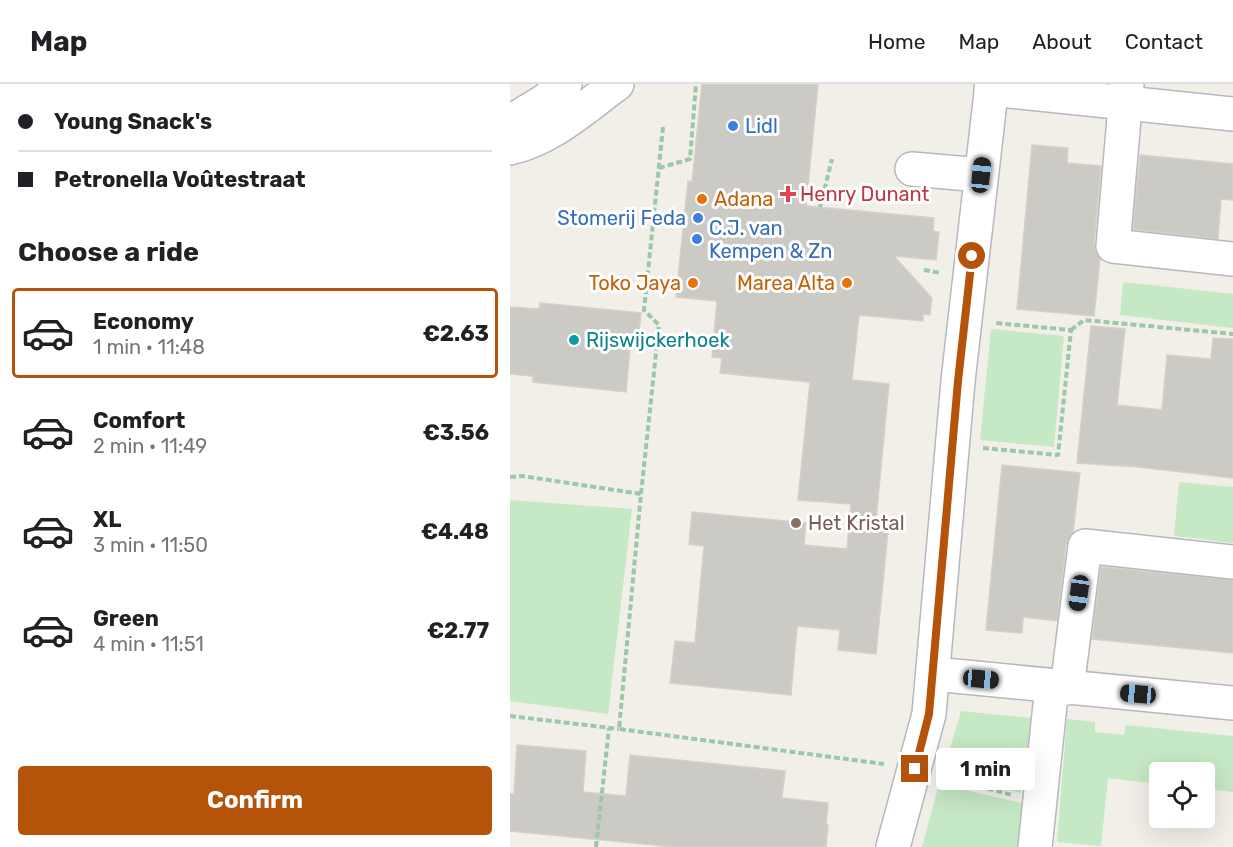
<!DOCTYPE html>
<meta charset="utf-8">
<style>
:root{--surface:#fff;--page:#f2f2f2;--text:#202124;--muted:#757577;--line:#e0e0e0;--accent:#b45309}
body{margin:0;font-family:Rubik,sans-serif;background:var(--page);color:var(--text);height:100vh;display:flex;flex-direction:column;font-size:22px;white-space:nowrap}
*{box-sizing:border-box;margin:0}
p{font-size:20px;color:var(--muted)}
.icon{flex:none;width:33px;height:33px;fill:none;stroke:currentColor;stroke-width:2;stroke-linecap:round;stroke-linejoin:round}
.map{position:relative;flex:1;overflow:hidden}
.side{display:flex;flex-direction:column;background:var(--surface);width:510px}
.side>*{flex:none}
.top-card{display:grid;align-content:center;height:132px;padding:0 18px;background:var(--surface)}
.tools{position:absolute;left:639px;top:678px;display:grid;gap:12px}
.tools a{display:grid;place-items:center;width:66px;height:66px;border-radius:6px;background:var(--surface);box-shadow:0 6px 24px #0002;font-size:30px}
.end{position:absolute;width:27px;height:27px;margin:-14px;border:8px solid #b45309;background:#fff;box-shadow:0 0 0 3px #fff}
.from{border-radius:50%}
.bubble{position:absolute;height:42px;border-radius:6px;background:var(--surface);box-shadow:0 6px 24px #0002;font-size:20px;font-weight:700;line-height:42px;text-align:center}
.car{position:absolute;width:18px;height:36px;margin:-18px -9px;border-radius:8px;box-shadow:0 0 4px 2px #0007;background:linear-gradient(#222 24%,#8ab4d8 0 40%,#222 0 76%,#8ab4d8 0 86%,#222 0)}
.top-card b{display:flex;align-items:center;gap:21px;height:57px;font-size:22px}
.top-card b+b{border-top:2px solid var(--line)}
.top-card i{width:15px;height:15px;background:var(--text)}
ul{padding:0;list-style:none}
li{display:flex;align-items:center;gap:18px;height:90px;margin:0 12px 9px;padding:0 6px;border:3px solid transparent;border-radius:6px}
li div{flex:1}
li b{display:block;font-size:22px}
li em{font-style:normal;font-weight:700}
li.active{border-color:var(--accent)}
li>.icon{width:54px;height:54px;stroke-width:1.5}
h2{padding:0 18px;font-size:27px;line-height:72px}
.primary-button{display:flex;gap:12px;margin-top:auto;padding:12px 18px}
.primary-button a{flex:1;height:69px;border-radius:6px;background:var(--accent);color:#fff;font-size:24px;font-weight:700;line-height:69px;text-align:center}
header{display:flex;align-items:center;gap:36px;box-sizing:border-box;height:84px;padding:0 30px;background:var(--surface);border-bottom:2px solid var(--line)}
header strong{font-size:28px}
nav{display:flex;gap:33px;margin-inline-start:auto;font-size:21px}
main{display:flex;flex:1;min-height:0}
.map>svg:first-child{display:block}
</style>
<header>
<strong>Map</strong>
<nav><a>Home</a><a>Map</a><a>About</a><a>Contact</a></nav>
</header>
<main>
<section class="side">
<div class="top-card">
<b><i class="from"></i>Young Snack's</b>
<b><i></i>Petronella Voûtestraat</b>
</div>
<h2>Choose a ride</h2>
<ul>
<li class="active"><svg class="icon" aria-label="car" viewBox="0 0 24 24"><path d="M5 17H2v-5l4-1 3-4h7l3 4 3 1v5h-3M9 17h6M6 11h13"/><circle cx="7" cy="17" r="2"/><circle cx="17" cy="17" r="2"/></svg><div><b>Economy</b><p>1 min · 11:48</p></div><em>€2.63</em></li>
<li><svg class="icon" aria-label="car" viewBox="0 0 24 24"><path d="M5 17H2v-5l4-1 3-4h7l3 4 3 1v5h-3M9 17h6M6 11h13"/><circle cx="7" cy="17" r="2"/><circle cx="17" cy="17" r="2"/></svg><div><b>Comfort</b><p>2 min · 11:49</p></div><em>€3.56</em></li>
<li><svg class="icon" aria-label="car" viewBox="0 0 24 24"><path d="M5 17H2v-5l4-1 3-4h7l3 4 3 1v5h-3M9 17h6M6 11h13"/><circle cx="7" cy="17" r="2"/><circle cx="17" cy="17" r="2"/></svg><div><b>XL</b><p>3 min · 11:50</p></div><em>€4.48</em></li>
<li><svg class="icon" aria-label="car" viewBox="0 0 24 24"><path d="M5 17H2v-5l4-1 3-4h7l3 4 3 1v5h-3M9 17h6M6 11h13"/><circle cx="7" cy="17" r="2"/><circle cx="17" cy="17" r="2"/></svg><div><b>Green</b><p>4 min · 11:51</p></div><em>€2.77</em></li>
</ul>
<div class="primary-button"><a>Confirm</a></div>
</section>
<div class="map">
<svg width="723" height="763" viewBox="0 0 723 763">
<rect width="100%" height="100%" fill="#f1efe8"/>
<path fill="#c5e8c5" d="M613,198l110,12v34l-113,-13z
M481,245l73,7 -10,111 -74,-7z
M669,398l54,5v56l-59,-7z
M0,416l122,9 -24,205 -98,-13z
M451,627l70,7 -10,75 -78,-20z
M557,635l28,3v10l29,3 2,-10 107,11v56l-28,-3 -1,-17h-44l-1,12 -51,-6 -7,68 -44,-4z
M429,700l86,20 -5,43h-98z"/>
<path fill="#cccac5" stroke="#d6d1c6" stroke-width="1.5" d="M192,0h116l-12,122 128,12 -1,13 6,1 -3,28 -42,-4 38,42 -2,17 -7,-1v7l-64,-6 -7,65 37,4 -14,146 13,1 -12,123 -38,-4 2,-20 -43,-4 -6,69 -121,-12 5,-42 20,2 9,-97 -15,-2 3,-32 114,11 -2,22 43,4 4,-45 -53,-4 12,-118 -90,-9 2,-15 -10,-1 5,-56 -41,-4 12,-116 4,1z
M522,61l36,3 -1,15 34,3 -7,78 2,9 4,6 -6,57 -77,-7z
M630,71l93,9v36l-12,-1 -3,40 -85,-10z
M30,219l101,10 -4,36 -7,-1 -4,44 -93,-10v-6l-23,-2v-67l29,2z
M581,242l34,3 -8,76 45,5 5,-55 44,4 2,-21 20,1v139l-94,-11 -62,-4z
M492,381l78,8 -7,59 -7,12 -9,77 -34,-4 -1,16 -36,-3z
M591,483l132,13v73l-141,-14z
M7,661l69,6 -3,41 43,4 4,-41 155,16 -3,27 46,5 -2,22h2l-2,22h-152l-164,-16v-37h4z"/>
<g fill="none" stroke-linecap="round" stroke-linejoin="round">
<g stroke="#b5b8bc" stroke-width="36">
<path id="minor" d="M617,0l-14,162 120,13
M481,5l242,25
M0,38l36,-22 19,-16
M0,64c41,-9 74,-40 107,-64
M402,85l69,6
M424,590l299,29
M557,604l18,-142 148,16
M383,763l36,-133 29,-333 34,-297
M525,763l17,-161"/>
</g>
<path stroke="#9cc7a9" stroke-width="4" stroke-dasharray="6 3" stroke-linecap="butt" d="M153,43l-19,183 15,15 -18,169 -22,235 265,35
M149,84l31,-9 6,-75
M310,123l12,-48
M414,186l17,3
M561,246l13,-10 149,14
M473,364l75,7 13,-125 -75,-7
M0,393l12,-1 119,18
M0,632l109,13
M434,693l68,18
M86,763l13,-119"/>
<use href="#minor" stroke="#fff" stroke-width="33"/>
</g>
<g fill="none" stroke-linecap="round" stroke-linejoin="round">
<path stroke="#b45309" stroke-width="8" d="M405,685l14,-55 29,-333 14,-125"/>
</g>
<g fill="#3f7fe0" stroke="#fff" stroke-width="2">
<circle cx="223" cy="42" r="6"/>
<circle cx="188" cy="134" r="6"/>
<circle cx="187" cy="155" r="6"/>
</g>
<path fill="#e0444e" stroke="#fff" stroke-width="2" d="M275 101h6v6h6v6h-6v6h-6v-6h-6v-6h6z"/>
<g fill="#e8710a" stroke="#fff" stroke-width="2">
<circle cx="192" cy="115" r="6"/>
<circle cx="183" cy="199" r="6"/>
<circle cx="337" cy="199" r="6"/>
</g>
<circle fill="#0f9aa8" stroke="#fff" stroke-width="2" cx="64" cy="256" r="6"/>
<circle fill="#8d6e63" stroke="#fff" stroke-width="2" cx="286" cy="439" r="6"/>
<g text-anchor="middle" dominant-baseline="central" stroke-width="6" stroke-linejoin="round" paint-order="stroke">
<g font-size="20" fill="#366cbe" stroke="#fff" text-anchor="start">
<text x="235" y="42">Lidl</text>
<text x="176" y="134" text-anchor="end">Stomerij Feda</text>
<text x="199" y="144">C.J. van<tspan x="199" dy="23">Kempen &amp; Zn</tspan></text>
</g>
<g font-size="20" fill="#be3a42" stroke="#fff" text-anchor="start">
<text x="290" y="110">Henry Dunant</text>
</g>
<g font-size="20" fill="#c56008" stroke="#fff" text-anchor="end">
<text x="204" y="115" text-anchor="start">Adana</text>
<text x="171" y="199">Toko Jaya</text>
<text x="325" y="199">Marea Alta</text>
</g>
<g font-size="20" fill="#0d838f" stroke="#fff" text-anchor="start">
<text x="76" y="256">Rijswijckerhoek</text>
</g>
<g font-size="20" fill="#785e54" stroke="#fff" text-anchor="start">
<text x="298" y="439">Het Kristal</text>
</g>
</g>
</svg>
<div class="tools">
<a><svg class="icon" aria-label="locate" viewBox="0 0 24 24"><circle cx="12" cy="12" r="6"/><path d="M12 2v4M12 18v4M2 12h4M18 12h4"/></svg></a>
</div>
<i class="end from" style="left:462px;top:172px"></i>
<i class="end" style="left:405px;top:685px"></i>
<div class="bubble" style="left:426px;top:664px;width:99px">1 min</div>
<i class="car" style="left:471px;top:91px;rotate:6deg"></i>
<i class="car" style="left:569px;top:509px;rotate:188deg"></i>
<i class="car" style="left:471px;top:595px;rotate:95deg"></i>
<i class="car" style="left:628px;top:610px;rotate:275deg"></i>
</div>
</main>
